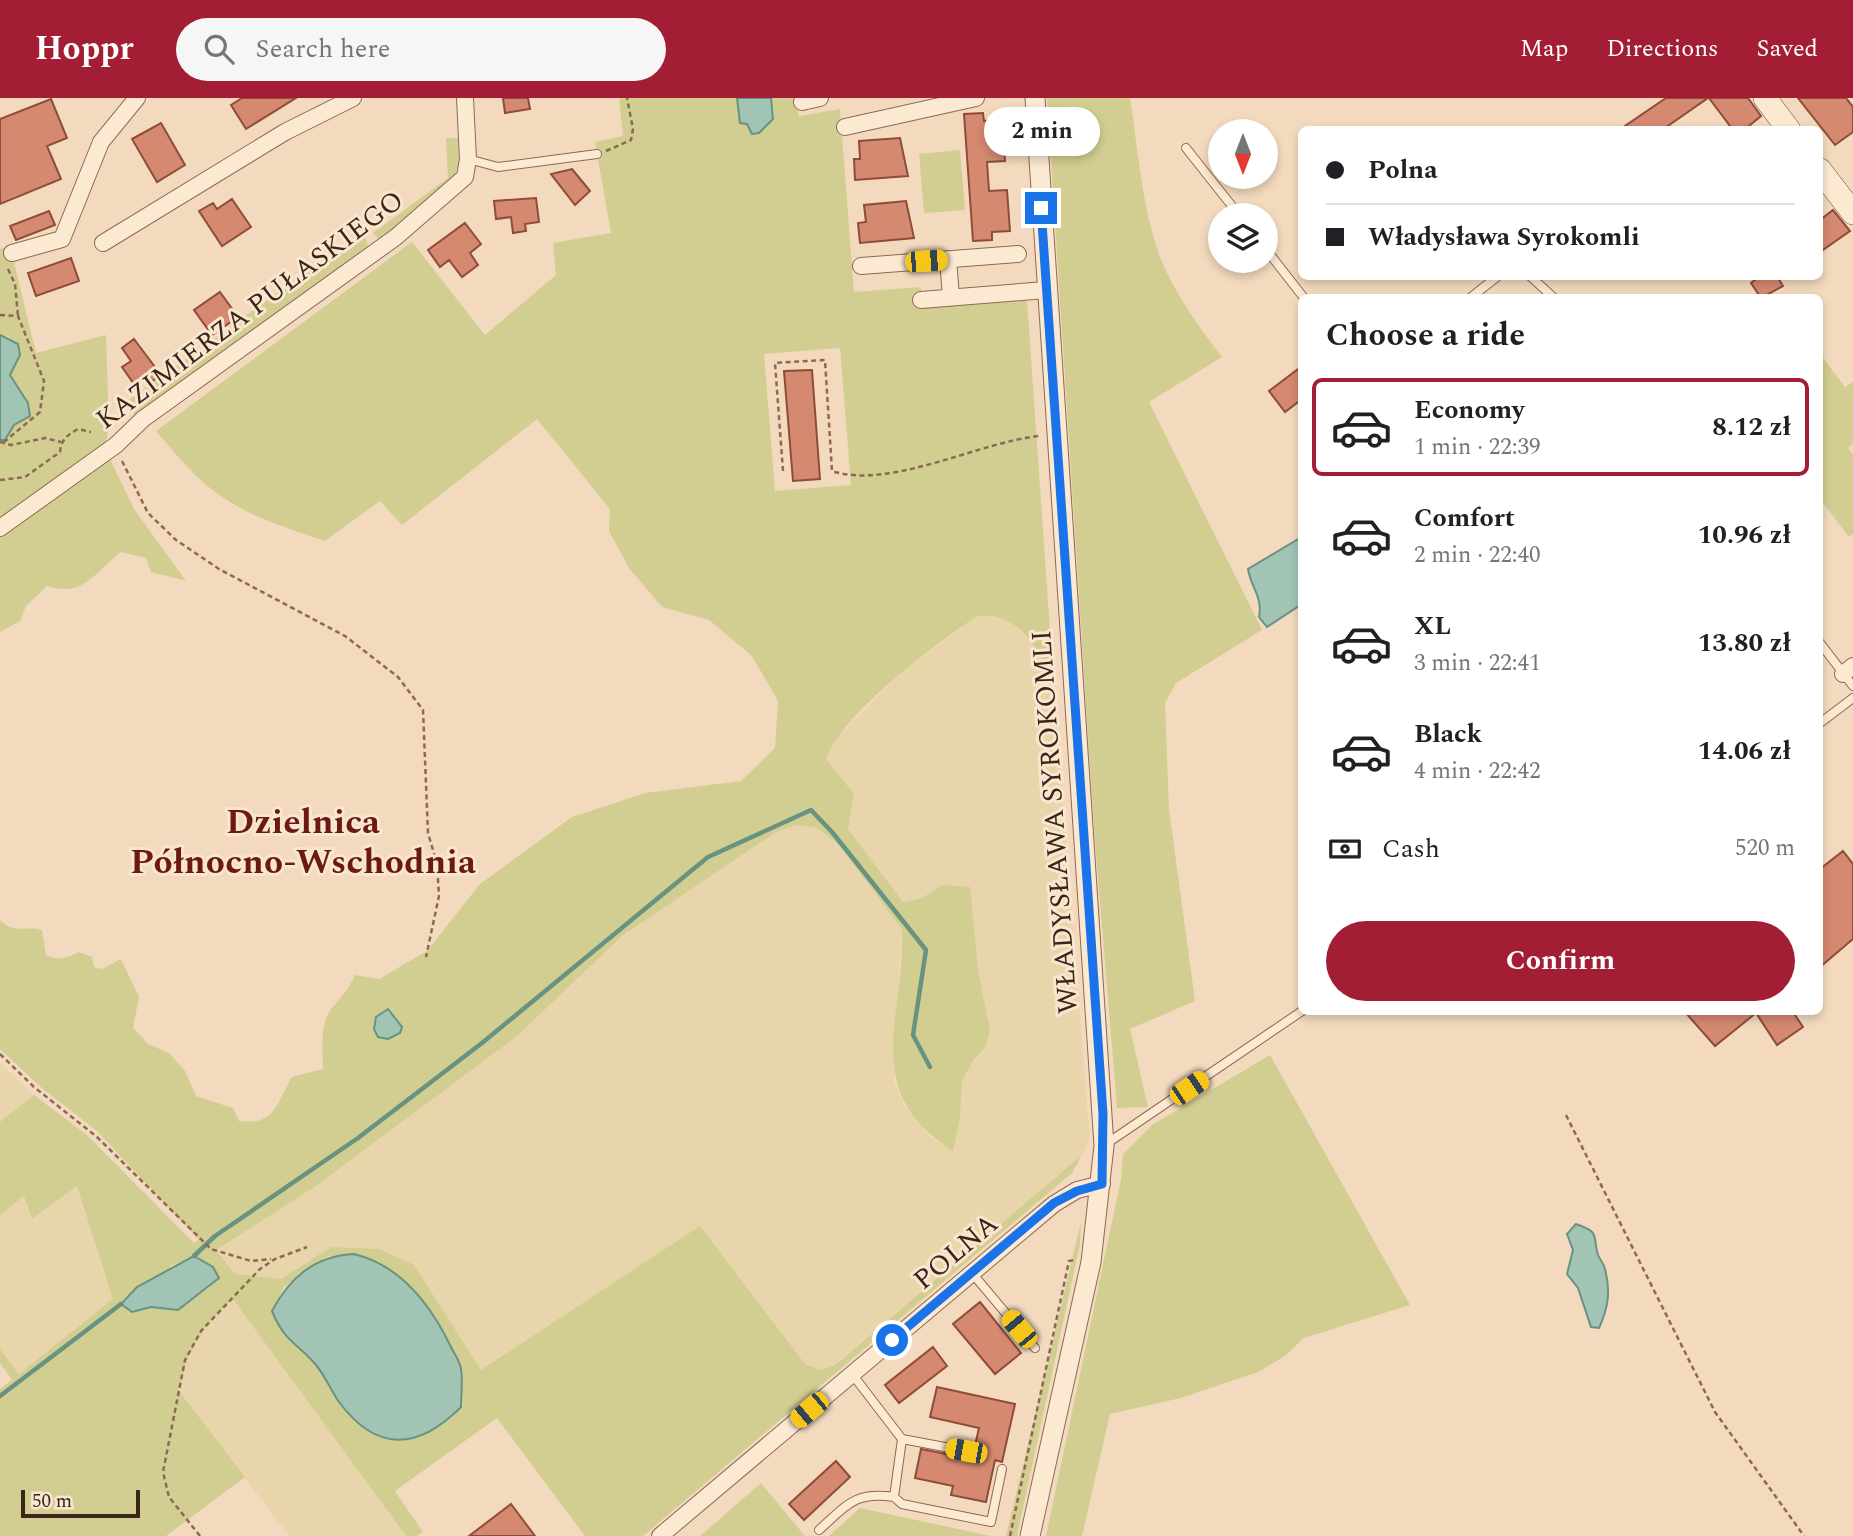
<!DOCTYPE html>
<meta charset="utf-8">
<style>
:root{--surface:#fff;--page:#f6f6f6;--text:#202124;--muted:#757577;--line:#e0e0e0;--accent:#a31e35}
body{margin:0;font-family:Spectral,serif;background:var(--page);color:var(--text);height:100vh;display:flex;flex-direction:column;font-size:26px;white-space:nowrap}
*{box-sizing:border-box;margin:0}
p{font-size:23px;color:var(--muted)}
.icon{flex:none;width:38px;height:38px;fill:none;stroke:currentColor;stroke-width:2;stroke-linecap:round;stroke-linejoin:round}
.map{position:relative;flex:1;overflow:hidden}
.sheet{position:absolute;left:1298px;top:196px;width:525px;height:721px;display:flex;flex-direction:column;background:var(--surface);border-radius:10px;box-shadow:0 4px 10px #0003}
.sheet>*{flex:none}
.top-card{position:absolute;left:1298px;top:28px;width:525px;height:154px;border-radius:10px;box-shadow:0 4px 10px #0003;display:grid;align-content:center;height:154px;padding:0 28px;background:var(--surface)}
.needle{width:46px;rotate:180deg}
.buttons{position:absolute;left:1208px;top:21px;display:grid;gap:14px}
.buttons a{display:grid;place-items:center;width:70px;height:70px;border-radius:50%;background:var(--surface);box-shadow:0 4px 10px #0003;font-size:35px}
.scale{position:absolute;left:21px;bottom:18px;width:119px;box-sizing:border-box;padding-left:7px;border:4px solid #3b251b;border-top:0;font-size:19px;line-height:24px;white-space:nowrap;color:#3b251b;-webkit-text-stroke:5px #f9e6cf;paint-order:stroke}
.end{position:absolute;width:32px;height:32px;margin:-16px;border:9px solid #1a73e8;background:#fff;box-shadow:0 0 0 4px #fff}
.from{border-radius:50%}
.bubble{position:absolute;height:49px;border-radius:24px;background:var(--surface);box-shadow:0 4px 10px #0003;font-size:23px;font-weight:700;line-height:49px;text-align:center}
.car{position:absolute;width:21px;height:42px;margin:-21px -10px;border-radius:9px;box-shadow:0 0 5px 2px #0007;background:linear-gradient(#f5c518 24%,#345 0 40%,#f5c518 0 76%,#345 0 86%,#f5c518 0)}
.top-card b{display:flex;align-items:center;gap:24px;height:66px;font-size:26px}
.top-card b+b{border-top:2px solid var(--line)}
.top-card i{width:18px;height:18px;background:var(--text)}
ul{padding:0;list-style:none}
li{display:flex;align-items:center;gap:21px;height:98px;margin:0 14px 10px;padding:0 14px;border:4px solid transparent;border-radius:10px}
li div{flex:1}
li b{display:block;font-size:26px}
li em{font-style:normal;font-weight:700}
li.selected{border-color:var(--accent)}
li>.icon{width:63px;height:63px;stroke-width:1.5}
h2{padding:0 28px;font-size:32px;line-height:84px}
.pay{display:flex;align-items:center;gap:18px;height:77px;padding:0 28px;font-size:26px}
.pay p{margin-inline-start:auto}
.primary-button{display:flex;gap:14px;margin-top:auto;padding:14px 28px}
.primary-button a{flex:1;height:80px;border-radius:42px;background:var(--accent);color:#fff;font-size:28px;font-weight:700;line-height:80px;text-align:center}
header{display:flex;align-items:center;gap:42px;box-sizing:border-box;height:98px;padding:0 35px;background:var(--accent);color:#fff}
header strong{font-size:33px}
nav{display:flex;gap:38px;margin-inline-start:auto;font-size:24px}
.search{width:490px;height:63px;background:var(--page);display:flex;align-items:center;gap:18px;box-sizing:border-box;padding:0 24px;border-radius:38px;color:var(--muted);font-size:26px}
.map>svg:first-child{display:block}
</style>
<header>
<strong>Hoppr</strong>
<div class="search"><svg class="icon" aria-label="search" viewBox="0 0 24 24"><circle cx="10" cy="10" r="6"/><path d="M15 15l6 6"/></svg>Search here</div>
<nav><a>Map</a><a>Directions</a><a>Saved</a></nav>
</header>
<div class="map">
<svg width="1853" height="1438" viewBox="0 0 1853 1438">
<rect width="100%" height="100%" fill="#f3dabe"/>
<path fill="#e9d5ab" d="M989,515l20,8 21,20 18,25 6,22 36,451 -8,16 -248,210 -13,5 -16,-6 -105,-137 -219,144 -67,-106 -83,-18 -50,32 -46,-5 -19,-25 100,-63 200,-149 106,-101 129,-90 25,-14 21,-7 20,3 20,15 65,86 -9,126 1,26 11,25 27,32 20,12 8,-32 2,-37 12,-22 11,-11 5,-17 -12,-61 -35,-85 -21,13 -19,4 -55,-73 5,-35 -27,-35 5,-15 69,-71 76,-56z
M0,965l34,32 -34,27z
M77,1087l36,114 -94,75 -19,-25v-134l24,-19 8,22z
M234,1200l172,238h-117l-110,-145 6,-31 16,-29z"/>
<path fill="#d2ce91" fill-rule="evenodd" d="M619,0h175l5,18 41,-7 14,183 67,-5 1,21 105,-8 27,388c-10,-34 -38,-81 -78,-71 -42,28 -133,96 -150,142l28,35 -6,35 55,73 19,-4 21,-13 27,2 8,83 12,61 -5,17 -11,11 -12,22 -2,37 -7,33c-95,-60 -48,-132 -51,-222l-65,-86 -20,-15 -20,-3 -21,7 -154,104 -106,101 -200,149 -100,64 19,24 46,5 50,-32 48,2 35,16 67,105 219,-144 105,138 16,6 14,-5 247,-210 -10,18 -429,363h-58l-88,-118 -102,73 28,41 -6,4h-11l-173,-237c-30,26 -46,52 -54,92l66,86 -79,59h-166v-147l12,-9 -12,-17v-14l19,25 94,-75 -36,-113 -45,33 -8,-23 -24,19v-93l34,-27 53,40 107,108 5,-3 -102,-109 -54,-42 -43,-40v-129c15,15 25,5 42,10l4,25c13,6 21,3 33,-3l13,5 2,10 8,2 19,-10 18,38 -6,31 15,16 21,9 16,18 11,25 37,12 6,13c36,5 37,-17 53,-44l31,-8c0,-18 -4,-46 9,-61 10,-12 16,-18 23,-33l24,4 48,-28 53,-67 92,-67 73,-24 96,-12 34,-33 3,-47 -26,-45 -43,-36 -47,-13 -33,-39 -20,-37 1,-22 -73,-90 -135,106 -22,-24 -55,40c-35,-12 -73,-23 -104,-45 -26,-17 -45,-42 -65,-65l256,-189 73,93 71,-60 -3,-32 58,-10 -16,-91 28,-6zM840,250l11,137 -76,6 -11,-137zM194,1158l6,5 10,26 -32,23 -27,-3 20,-41zM329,1158l89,39 27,41 16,32 -60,73c-60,-17 -51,-35 -85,-76 -17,-22 -31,-22 -44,-53l12,-25z
M1047,0h83c8,52 12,109 30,159 14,36 39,70 62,100l-73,45 113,228 -86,53 -11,20 4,106 26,192 -65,28 18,78 -31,1 -23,-279z
M446,40h12l1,24 -6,19 -72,60 -8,-8 75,-55z
M960,52l5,60 -41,3 -5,-59z
M365,138l4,13 -232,168 -14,-13 221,-159z
M10,148l26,107 70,-18 3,92 -3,15 -22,20 -84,62v-84h5l23,-37 -19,-28 11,-20 -11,-18 -9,-2v-86z
M1820,256l25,33 8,-5v62l-5,4 5,6v80l-4,3 -29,-38z
M110,361l24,50 52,72 -35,-9 -5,-14 -25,-6c-27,21 -38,46 -74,34l-21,20 -6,15 -20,11v-96z
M1270,957l140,250 -106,33 -19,18 -27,16 -77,26 -71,16 -28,122h-36l75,-357 2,-25 29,-29z
M1081,1124l-1,22 -63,292h-11z
M761,1385l44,53h-105z
M860,1410l131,28h-162z"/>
<path fill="#a2c4b4" stroke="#689381" stroke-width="2" d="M737,0h34l2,21 -14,14 -7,1 -5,-10 -7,-1z
M0,237l18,9 2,11 -10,20 18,28 2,13 -16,9 -9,15h-5z
M1300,440l2,66 -35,23 -8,-10c4,-20 -8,-29 -11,-48z
M388,911l14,18 -2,6 -12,6 -10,-2 -4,-8 2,-12z
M1576,1126c25,9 16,10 22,31 2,5 6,9 7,14 6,23 3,39 -6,59l-8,-1 -13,-39 -11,-14 6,-24 -6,-16z
M354,1156c46,11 76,50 96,91 3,7 10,16 11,24 2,12 0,26 0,38 -43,43 -84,46 -122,-5 -8,-12 -14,-26 -23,-37 -18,-22 -31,-22 -44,-54 18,-34 43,-55 82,-57z
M194,1158l19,11 6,11 -41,32 -27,-3 -19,5 -11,-8 16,-17z"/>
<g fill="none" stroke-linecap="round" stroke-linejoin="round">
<path stroke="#689381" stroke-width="4.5" d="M194,1158l21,-20 143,-98 124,-95 226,-186 103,-47 21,22 94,118 -13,85 17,32
M0,1298l121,-92"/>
</g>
<path fill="#d58970" stroke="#8f4c38" stroke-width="2" d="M242,0h54l-50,31 -15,-24z
M503,0h25l2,11 -25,4z
M1666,0h42l-46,32h-43z
M1709,0h39l13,18 -17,14h-11z
M1798,0h48l7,9v25l-18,13z
M51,1l16,39 -20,8 14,33 -61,25v-85z
M983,15l1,8 18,-2 3,42 -18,1 2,29 18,-1 3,41 -18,1v8l-19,1 -9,-127z
M161,25l24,42 -28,17 -25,-43z
M900,40l8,38 -53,4 -1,-21h6l-1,-18z
M572,71l18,22 -15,14 -24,-31z
M536,100l3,24 -14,2 1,7 -13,2 -2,-16 -15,2 -2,-18z
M232,101l19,28 -29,19 -23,-35 14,-8 4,6z
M906,103l8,37 -54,5 -2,-20 8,-1 -2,-17z
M1833,112l17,21 -30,21v-32z
M49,113l6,14 -39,15 -6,-14z
M465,125l16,21 -11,9 8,12 -16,12 -13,-17 -9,7 -12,-17z
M71,160l8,23 -43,15 -8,-23z
M1760,178h17l6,10 -22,12 -10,-15z
M220,194l18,25 -26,18 -18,-25z
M134,241l27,36 -13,9 -5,-7 -9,7 -12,-17 9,-6 -9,-13z
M1302,268v33l-17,13 -16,-21z
M812,272l8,109 -27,2 -9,-110z
M1843,753l10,13v75l-33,28v-98z
M1685,914h108l10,15 -26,18 -21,-32 -41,33z
M980,1204l41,51 -26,21 -42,-50z
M933,1249l14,19 -48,37 -14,-18z
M937,1289l78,17 -13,58 -7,-2 -9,42 -35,-7 2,-9 -38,-8 6,-29 51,10 7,-31 -49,-11z
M836,1363l14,16 -46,43 -15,-16z
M511,1406l24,32h-66z"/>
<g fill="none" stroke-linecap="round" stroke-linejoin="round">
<g stroke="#8d6955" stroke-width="10">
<path id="service" d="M1186,50l53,67
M468,61l30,8 99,-13
M1265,150l39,50
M1530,178l24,22
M1470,200l28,-22
M1820,545l33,43
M1820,625l33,-25
M1106,1046l196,-133
M972,1175l63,75
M852,1276l50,65 -8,58 8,7 89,18 11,-53
M902,1341l64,12
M819,1432c28,-25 36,-39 75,-33"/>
</g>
<g stroke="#8d6955" stroke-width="18">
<path id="minor" d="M802,4l18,-4
M845,29l131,-29
M103,145l182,-111 68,-34
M12,155l50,-14 39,-97 36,-44
M948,161l3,38
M861,168l157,-12
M921,202l125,-10
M0,430l116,-83 27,-26 253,-182 69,-60 3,-18 -3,-61
M1843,576l10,-8
M660,1438l394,-332 23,-14 25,-6"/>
</g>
<g stroke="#8d6955" stroke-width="21">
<path id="tertiary" d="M1030,1438l61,-274 13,-116 -69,-1048"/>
</g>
<g stroke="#6f4a38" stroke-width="24">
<path id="secondary" d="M1765,0l24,32
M1820,72l33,43"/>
</g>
<path stroke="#8d6955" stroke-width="2.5" stroke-dasharray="5 3.5" stroke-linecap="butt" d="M606,53l25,-11 2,-11 -6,-31
M8,171l7,15 3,32
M0,217l18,1 26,65 -4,31 -36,30
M0,344l11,3 34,-7 16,4
M122,363l26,52 28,27 43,29 126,67 53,41 25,33 5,123 9,31 2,32 -13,61
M783,373l-8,-108 50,-3 7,111c58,19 147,-29 207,-35
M0,382l25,-3 35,-25c1,-13 8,-17 18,-23l13,3
M0,956l34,33 63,50 114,112 40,12 20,-2
M1566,1017l149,297 89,124
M200,1438l-31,-39 -6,-25 22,-112 16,-29 59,-62 15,-10 32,-12
M1010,1438l59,-275 6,-1"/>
<use href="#service" stroke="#fce9d2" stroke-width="8"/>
<use href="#minor" stroke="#fce9d2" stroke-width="16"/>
<use href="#tertiary" stroke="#fce9d2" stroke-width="19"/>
<use href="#secondary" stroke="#fce9d2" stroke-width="23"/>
</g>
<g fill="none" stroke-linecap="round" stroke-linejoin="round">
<path stroke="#1a73e8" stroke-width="9" d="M892,1242l162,-137 23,-12 25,-7 1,-70 -62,-906"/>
</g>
<g text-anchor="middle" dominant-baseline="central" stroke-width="6" stroke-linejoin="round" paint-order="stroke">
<g font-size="28" fill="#3b251b" stroke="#f9e6cf">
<text transform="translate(250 212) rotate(-37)">KAZIMIERZA PUŁASKIEGO</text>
<text transform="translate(1055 724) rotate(-94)">WŁADYSŁAWA SYROKOMLI</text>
<text transform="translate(956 1154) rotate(-40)">POLNA</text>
</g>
<g font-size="35" font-weight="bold" fill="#6c1916" stroke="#f9e6cf">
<text x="303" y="724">Dzielnica<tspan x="303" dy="40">Północno-Wschodnia</tspan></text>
</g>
</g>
</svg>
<div class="buttons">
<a><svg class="needle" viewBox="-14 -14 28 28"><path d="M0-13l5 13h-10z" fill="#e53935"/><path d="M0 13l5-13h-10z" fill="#757577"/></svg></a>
<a><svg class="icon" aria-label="layers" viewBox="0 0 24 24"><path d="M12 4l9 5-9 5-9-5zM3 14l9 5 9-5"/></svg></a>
</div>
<div class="scale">50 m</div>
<i class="end from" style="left:892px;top:1242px"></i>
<i class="end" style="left:1041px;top:110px"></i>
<div class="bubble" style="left:984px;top:9px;width:116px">2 min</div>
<i class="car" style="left:926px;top:163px;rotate:86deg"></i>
<i class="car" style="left:1189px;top:990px;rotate:56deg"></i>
<i class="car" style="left:1019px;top:1231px;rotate:320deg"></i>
<i class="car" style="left:809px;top:1312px;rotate:230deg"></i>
<i class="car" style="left:966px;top:1353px;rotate:280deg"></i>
<div class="top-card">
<b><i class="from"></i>Polna</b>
<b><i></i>Władysława Syrokomli</b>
</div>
<section class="sheet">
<h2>Choose a ride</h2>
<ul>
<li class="selected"><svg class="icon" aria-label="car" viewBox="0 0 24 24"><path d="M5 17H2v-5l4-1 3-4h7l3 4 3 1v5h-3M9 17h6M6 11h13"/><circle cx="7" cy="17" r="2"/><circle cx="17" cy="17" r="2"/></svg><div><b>Economy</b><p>1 min · 22:39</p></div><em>8.12 zł</em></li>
<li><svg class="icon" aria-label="car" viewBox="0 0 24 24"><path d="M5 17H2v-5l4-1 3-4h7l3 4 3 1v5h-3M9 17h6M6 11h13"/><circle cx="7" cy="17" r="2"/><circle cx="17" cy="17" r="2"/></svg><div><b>Comfort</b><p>2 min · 22:40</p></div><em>10.96 zł</em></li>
<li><svg class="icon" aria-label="car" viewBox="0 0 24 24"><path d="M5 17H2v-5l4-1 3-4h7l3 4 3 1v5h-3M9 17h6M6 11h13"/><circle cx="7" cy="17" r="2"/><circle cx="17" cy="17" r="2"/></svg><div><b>XL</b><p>3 min · 22:41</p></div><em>13.80 zł</em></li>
<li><svg class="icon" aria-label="car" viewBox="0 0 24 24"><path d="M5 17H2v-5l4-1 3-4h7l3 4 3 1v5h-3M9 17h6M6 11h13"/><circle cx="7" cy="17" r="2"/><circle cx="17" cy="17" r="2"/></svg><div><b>Black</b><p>4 min · 22:42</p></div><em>14.06 zł</em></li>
</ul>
<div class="pay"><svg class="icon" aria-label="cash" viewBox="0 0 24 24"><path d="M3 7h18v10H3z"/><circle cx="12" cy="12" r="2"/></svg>Cash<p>520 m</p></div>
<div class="primary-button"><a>Confirm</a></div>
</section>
</div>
